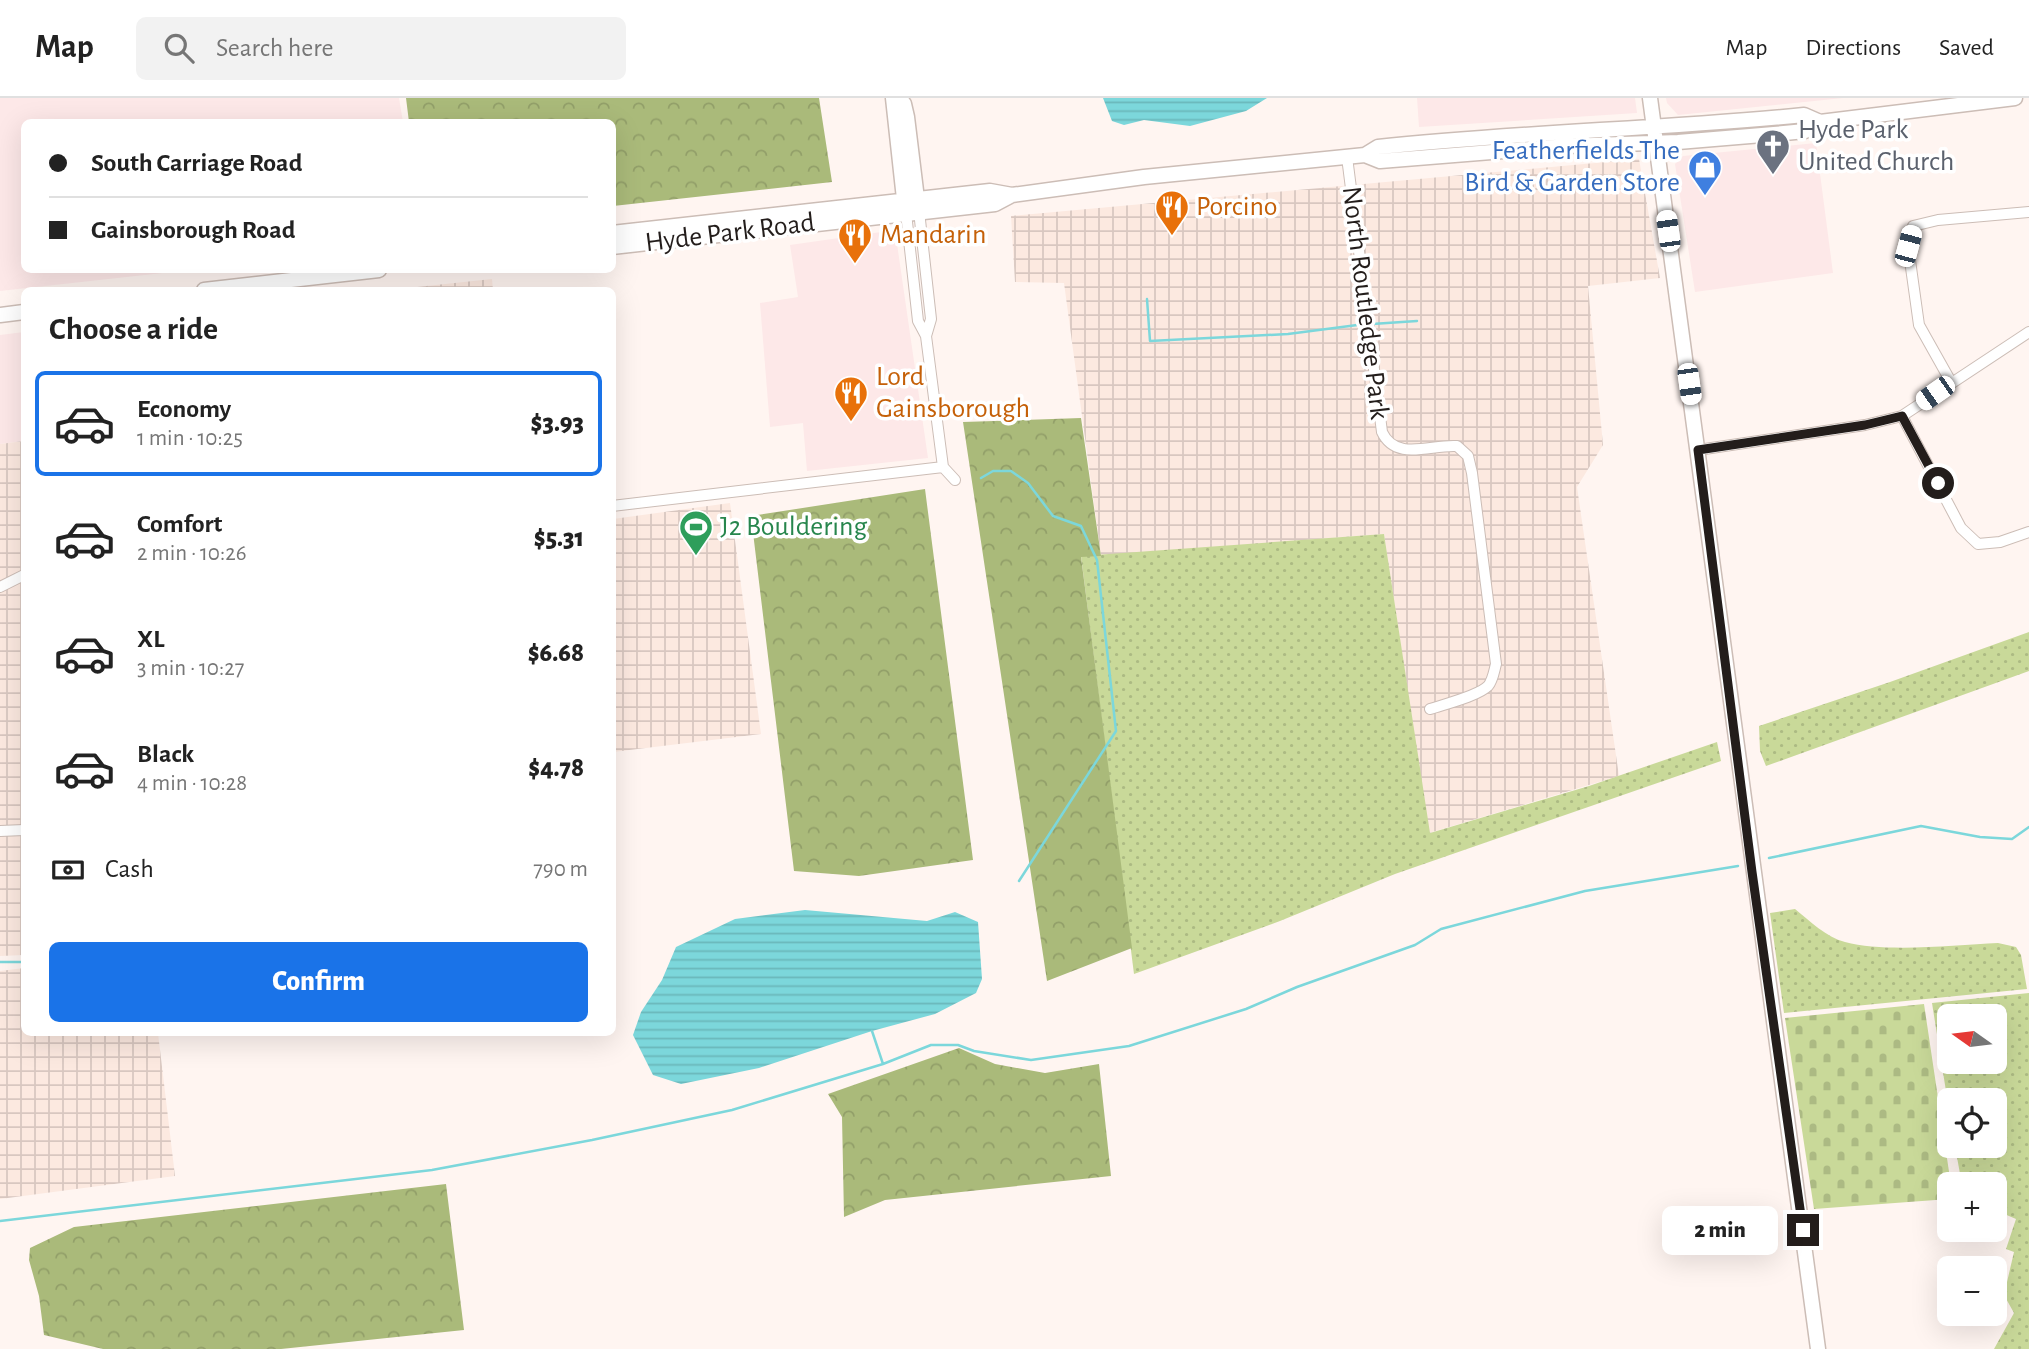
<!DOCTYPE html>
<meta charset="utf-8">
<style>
:root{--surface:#fff;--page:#f2f2f2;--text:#222;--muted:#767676;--line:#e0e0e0;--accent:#1a73e8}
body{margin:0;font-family:"Alegreya Sans",sans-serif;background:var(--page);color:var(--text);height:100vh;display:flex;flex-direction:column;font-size:26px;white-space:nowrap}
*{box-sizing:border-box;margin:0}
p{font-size:23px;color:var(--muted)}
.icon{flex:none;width:38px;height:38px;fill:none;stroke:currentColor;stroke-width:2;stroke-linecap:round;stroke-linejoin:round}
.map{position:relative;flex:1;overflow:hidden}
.side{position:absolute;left:21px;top:189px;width:595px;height:749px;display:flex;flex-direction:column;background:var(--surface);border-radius:10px;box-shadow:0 7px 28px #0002}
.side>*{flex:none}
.banner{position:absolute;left:21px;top:21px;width:595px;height:154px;border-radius:10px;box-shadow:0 7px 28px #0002;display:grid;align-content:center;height:154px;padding:0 28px;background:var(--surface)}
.needle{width:46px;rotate:284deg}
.fabs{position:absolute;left:1937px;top:906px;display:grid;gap:14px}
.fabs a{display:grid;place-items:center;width:70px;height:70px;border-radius:10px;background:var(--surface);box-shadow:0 7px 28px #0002;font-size:35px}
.end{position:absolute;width:32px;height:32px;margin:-16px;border:9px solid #231d1b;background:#fff;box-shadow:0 0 0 4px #fff}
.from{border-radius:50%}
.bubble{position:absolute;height:49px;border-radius:10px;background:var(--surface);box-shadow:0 7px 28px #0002;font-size:23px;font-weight:800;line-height:49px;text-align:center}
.car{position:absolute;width:21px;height:42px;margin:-21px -10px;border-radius:9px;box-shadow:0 0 5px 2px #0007;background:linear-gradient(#fff 24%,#345 0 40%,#fff 0 76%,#345 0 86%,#fff 0)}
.banner b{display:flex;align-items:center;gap:24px;height:66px;font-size:26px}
.banner b+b{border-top:2px solid var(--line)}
.banner i{width:18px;height:18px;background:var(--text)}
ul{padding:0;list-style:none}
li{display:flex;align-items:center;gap:21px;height:105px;margin:0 14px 10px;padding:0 14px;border:4px solid transparent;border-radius:10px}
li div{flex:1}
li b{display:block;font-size:26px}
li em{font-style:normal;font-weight:800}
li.active{border-color:var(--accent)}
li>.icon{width:63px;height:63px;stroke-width:1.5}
h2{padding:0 28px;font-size:32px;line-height:84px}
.pay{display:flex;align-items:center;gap:18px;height:77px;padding:0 28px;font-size:26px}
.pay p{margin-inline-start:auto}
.primary-button{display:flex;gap:14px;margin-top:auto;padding:14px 28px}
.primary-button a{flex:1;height:80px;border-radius:10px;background:var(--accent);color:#fff;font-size:28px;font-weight:800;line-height:80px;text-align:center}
header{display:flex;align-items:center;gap:42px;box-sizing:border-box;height:98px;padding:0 35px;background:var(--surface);border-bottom:2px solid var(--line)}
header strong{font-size:33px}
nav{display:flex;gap:38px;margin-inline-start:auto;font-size:24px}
.search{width:490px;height:63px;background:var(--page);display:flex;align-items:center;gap:18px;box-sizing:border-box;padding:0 24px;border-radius:10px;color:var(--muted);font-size:26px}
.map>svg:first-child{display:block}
</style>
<header>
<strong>Map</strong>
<div class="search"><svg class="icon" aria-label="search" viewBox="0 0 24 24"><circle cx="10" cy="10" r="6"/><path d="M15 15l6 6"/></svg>Search here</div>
<nav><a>Map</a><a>Directions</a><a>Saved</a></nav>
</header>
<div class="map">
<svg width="2029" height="1251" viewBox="0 0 2029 1251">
<defs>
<pattern id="industrial-grid" width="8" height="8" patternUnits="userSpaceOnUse" patternTransform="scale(1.75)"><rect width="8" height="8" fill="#fce9e0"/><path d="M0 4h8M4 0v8" fill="none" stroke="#d8c7c0"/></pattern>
<pattern id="grass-dots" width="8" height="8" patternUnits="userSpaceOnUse" patternTransform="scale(1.75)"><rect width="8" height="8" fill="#c9d999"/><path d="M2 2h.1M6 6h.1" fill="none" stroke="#acba83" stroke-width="1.8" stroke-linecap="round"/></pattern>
<pattern id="forest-crowns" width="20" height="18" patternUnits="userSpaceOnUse" patternTransform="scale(1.75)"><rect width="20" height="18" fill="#aaba7a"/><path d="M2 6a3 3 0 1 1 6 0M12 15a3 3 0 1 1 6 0" fill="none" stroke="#929f69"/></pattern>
<pattern id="cemetery-stones" width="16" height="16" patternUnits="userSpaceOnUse" patternTransform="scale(1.75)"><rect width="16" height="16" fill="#c9d999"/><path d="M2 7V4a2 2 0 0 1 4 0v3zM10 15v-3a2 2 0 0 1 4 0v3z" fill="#acba83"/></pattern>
<pattern id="water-rules" width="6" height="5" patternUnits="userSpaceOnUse" patternTransform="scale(1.75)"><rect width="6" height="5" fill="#7cd7db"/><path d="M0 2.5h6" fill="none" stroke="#6bb8bb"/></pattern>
</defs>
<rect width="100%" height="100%" fill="#fff5f1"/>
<path fill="#fde8e8" d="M0,0h399l4,24h-379v148h166l-190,21z
M1417,0h218l2,15 -218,14z
M1666,0h177l-165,17 -11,-12z
M1816,45l17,130 -138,19 -20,-128 8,-8z
M895,132l33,228 -121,13 -4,-48 -33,4 -10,-124 38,-6 -8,-52z
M24,234v109l-24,3v-109z"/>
<path fill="url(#industrial-grid)" d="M1639,61l21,119 -72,8 15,159 -26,42 42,289 -190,57 -45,-299 -283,22 -37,-273 -49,-1 -4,-66z
M492,181l1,11h-104z
M24,343v514l-24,1v-512z
M730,405l31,231 -148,18v-233z
M24,870v64l134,1 17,143 -175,23v-228z"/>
<path fill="url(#grass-dots)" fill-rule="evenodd" d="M1384,436l46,299 159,-47 128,-44 4,19 -326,113 -115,47 -146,53 -53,-418z
M2029,534v39l-263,95 -6,-15 -1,-25 131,-44z
M1795,811c15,12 31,28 50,33 41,11 110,3 153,1l18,4 5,8 6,34 -243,24 -14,-100z
M2029,895v356h-35l20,-36 -10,-18 10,-43 -8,-3 10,-30 -21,-9v-25h-33l-7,-39h40v-45h-45l-1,9 -17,-107zM1950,919h45v45h-45z"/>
<path fill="url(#forest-crowns)" d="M406,0h413l13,84 -219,24 -1,-84h-203z
M1081,320l20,138 -20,1 51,391 -85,33 -84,-559z
M925,391l48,371 -114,16 -65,-5 -43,-355z
M959,950l36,16 50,9 54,-9 12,112 -226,24 -41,17 -2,-100 -14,-23z
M446,1086l18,146 -183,19h-178l-59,-14 -5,-39 -10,-36 1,-12 44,-21z"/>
<path fill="url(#cemetery-stones)" d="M1924,906l27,181h-1l-1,14 -135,10 -29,-191z"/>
<path fill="url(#water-rules)" d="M1103,0h164l-21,13 -56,15 -46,-6 -20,5 -12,-4z
M805,812l122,11 28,-9 23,10 4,57 -6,14 -41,21 -63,17 -113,37 -78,16 -28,-9 -20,-40 8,-23 21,-32 14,-33 59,-28z"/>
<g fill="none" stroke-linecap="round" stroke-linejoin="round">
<path stroke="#7cd7db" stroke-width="2.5" d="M1147,201l3,42 138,-7 77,-10
M1372,226l45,-3
M981,380l12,-7h18l17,12 25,33 28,10 16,34 19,171 -97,150
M1769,760l152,-32 59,11 32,2 17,-12
M0,864h24
M872,933l11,33
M0,1123l432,-51 160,-30 140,-30 151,-46 48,-19h27l16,6 57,9 98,-14 117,-37 51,-22 118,-42 26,-16 144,-38 153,-25"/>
<g stroke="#ccbdb6" stroke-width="12">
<path id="street" d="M1347,59l35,275c14,30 49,12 75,14l11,10 4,17 24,191c-2,7 -3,16 -8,22 -10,10 -43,18 -58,23
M919,113l12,108 -5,17
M906,115l12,108 8,15 17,131
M1951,284l-32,-57 -11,-79 5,-20 25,-6 91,-8
M1902,318l59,112 17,16 22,-2 29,-10
M1698,352l167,-25 37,-9 127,-84
M943,369l12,13
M612,408l331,-39
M0,489l24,-12
M0,733l24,-1"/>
</g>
<g stroke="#ccbdb6" stroke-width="17">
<path id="secondary" d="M893,0l12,110
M900,0l4,6 3,13 11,90
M1650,0l168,1251
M1365,57l15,6 187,-15 111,-4 96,-8 31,-3 15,-9 195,-24
M612,135l378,-42 22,4
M612,149l383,-43 17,-9 132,-18 221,-22 13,-8c142,-15 284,-18 426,-32l16,7
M204,192l175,-20
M0,217l24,-3"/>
</g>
<use href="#street" stroke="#fff" stroke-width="10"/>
<use href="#secondary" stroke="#fff" stroke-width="14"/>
</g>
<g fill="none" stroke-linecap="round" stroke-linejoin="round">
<path stroke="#231d1b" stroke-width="9" d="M1803,1132l-51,-358 -54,-422 167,-25 37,-9 36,67"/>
</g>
<defs>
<g id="church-pin" transform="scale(1.75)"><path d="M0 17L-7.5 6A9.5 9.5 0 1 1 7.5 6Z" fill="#6b7280" stroke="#fff"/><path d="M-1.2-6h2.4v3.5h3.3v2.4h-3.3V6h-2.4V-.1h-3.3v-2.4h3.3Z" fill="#fff"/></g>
<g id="shop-pin" transform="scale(1.75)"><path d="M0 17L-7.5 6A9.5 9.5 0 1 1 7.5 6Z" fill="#3f7fe0" stroke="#fff"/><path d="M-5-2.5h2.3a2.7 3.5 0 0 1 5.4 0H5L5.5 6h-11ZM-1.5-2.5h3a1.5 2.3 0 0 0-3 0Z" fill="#fff"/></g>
<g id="restaurant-pin" transform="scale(1.75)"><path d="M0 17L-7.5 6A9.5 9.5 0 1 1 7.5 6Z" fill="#e8710a" stroke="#fff"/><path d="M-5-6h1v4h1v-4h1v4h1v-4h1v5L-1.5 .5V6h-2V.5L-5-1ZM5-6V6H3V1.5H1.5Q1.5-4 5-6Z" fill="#fff"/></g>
<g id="stadium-pin" transform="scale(1.75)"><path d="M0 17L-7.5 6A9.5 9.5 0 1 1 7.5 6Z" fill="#2e9e5b" stroke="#fff"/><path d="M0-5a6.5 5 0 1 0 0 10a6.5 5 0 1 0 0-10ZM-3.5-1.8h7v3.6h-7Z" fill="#fff"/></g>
</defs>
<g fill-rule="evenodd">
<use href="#church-pin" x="1773" y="48"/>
<use href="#shop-pin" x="1705" y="69"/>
<use href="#restaurant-pin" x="1172" y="109"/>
<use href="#restaurant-pin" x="855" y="137"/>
<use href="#restaurant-pin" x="851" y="295"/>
<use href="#stadium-pin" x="696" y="429"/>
</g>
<g text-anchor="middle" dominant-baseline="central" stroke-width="7" stroke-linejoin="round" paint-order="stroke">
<g font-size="28" fill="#5b616d" stroke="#fff" text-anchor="start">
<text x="1798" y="32">Hyde Park<tspan x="1798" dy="32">United Church</tspan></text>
</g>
<g font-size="28" fill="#366cbe" stroke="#fff" text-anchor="end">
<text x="1680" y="53">Featherfields The<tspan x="1680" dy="32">Bird &amp; Garden Store</tspan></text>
</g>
<g font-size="28" fill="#c56008" stroke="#fff" text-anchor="start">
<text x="1196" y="109">Porcino</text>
<text x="880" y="137">Mandarin</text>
<text x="876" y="279">Lord<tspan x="876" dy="32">Gainsborough</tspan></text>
</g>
<g font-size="28" fill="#231d1b" stroke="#fff">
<text transform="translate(730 135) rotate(-7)">Hyde Park Road</text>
<text transform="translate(1365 205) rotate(83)">North Routledge Park</text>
</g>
<g font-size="28" fill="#27864d" stroke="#fff" text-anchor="start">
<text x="720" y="429">J2 Bouldering</text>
</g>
</g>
</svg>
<div class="fabs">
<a><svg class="needle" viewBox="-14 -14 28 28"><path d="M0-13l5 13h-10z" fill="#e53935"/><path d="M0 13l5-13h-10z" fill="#767676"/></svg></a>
<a><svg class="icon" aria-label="locate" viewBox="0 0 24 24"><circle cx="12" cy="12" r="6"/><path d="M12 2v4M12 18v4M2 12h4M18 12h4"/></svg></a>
<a>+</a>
<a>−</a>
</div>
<i class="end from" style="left:1938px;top:385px"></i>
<i class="end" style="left:1803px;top:1132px"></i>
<div class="bubble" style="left:1662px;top:1108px;width:116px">2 min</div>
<i class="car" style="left:1668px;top:133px;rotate:352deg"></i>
<i class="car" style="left:1908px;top:148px;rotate:15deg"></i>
<i class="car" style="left:1689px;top:286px;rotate:172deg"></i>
<i class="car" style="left:1935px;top:295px;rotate:235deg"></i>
<div class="banner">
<b><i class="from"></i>South Carriage Road</b>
<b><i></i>Gainsborough Road</b>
</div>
<section class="side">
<h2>Choose a ride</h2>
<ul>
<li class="active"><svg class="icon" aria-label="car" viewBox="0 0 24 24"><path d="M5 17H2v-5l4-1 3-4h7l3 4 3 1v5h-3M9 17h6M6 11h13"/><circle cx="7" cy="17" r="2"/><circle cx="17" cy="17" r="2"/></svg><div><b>Economy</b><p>1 min · 10:25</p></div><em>$3.93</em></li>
<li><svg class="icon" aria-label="car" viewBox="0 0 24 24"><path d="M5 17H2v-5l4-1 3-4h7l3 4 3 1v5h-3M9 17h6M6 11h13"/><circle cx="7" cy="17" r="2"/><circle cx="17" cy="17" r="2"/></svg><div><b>Comfort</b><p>2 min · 10:26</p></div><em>$5.31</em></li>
<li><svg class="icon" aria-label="car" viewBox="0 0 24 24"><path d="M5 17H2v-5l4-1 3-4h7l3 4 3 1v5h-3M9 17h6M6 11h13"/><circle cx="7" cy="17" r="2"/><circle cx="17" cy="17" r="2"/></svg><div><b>XL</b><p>3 min · 10:27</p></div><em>$6.68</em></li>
<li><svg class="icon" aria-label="car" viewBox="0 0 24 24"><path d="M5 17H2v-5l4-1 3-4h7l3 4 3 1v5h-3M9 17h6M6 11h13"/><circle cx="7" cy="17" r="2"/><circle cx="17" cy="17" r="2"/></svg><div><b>Black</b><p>4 min · 10:28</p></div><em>$4.78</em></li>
</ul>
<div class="pay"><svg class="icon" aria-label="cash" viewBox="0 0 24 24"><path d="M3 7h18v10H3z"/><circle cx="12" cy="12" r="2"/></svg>Cash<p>790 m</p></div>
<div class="primary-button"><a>Confirm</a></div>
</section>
</div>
